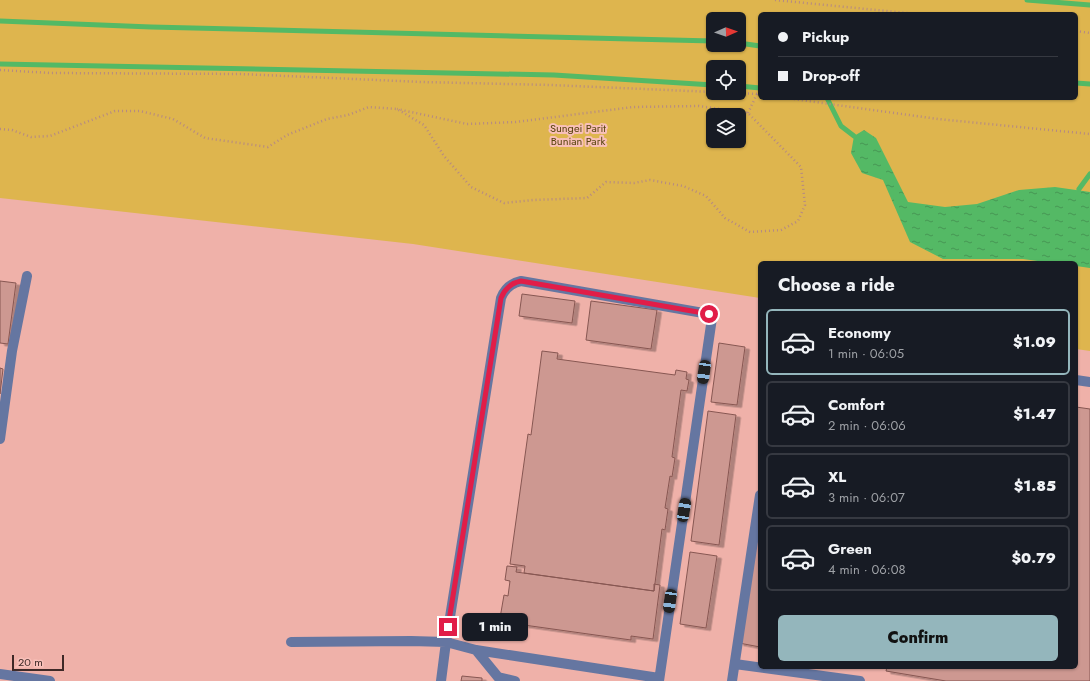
<!DOCTYPE html>
<meta charset="utf-8">
<style>
:root{--surface:#171b24;--page:#242831;--text:#f1f3f6;--muted:#9ea1a6;--line:#363941;--accent:#94b6bc}
body{margin:0;font-family:Jost,sans-serif;background:var(--page);color:var(--text);height:100vh;display:flex;flex-direction:column;font-size:15px;white-space:nowrap}
*{box-sizing:border-box;margin:0}
p{font-size:13px;color:var(--muted)}
.icon{flex:none;width:22px;height:22px;fill:none;stroke:currentColor;stroke-width:2;stroke-linecap:round;stroke-linejoin:round}
.map{position:relative;flex:1;overflow:hidden}
.drawer{position:absolute;left:758px;top:261px;width:320px;height:408px;display:flex;flex-direction:column;background:var(--surface);border-radius:6px;box-shadow:0 1px 3px #0004}
.drawer>*{flex:none}
.top-card{position:absolute;left:758px;top:12px;width:320px;height:88px;border-radius:6px;box-shadow:0 1px 3px #0004;display:grid;align-content:center;height:88px;padding:0 20px;background:var(--surface)}
.needle{width:26px;rotate:88deg}
.tools{position:absolute;left:706px;top:12px;display:grid;gap:8px}
.tools a{display:grid;place-items:center;width:40px;height:40px;border-radius:6px;background:var(--surface);box-shadow:0 1px 3px #0004;font-size:20px}
.scale{position:absolute;left:12px;bottom:10px;width:52px;box-sizing:border-box;padding-left:4px;border:2px solid #3e2927;border-top:0;font-size:11px;line-height:14px;white-space:nowrap;color:#3e2927;-webkit-text-stroke:3px #f8c0b9;paint-order:stroke}
.end{position:absolute;width:18px;height:18px;margin:-9px;border:5px solid #e11d48;background:#fff;box-shadow:0 0 0 2px #fff}
.from{border-radius:50%}
.bubble{position:absolute;height:28px;border-radius:6px;background:var(--surface);box-shadow:0 1px 3px #0004;font-size:13px;font-weight:800;line-height:28px;text-align:center}
.car{position:absolute;width:12px;height:24px;margin:-12px -6px;border-radius:5px;box-shadow:0 0 3px 1px #0007;background:linear-gradient(#222 24%,#8ab4d8 0 40%,#222 0 76%,#8ab4d8 0 86%,#222 0)}
.top-card b{display:flex;align-items:center;gap:14px;height:38px;font-size:15px}
.top-card b+b{border-top:1px solid var(--line)}
.top-card i{width:10px;height:10px;background:var(--text)}
ul{padding:0;list-style:none}
li{display:flex;align-items:center;gap:12px;height:66px;margin:0 8px 6px;padding:0 12px;border:2px solid var(--line);border-radius:6px}
li div{flex:1}
li b{display:block;font-size:15px}
li em{font-style:normal;font-weight:800}
li.selected{border-color:var(--accent)}
li>.icon{width:36px;height:36px;stroke-width:1.5}
h2{padding:0 20px;font-size:18px;line-height:48px}
.cta{display:flex;gap:8px;margin-top:auto;padding:8px 20px}
.cta a{flex:1;height:46px;border-radius:6px;background:var(--accent);color:#111;font-size:16px;font-weight:800;line-height:46px;text-align:center}
.map>svg:first-child{display:block}
</style>
<div class="map">
<svg width="1090" height="681" viewBox="0 0 1090 681">
<defs>
<pattern id="water-ripples" width="26" height="14" patternUnits="userSpaceOnUse"><rect width="26" height="14" fill="#54b965"/><path d="M2 4q2-2 4 0t4 0M15 11q2-2 4 0t4 0" fill="none" stroke="#479653"/></pattern>
<filter id="shadow"><feDropShadow dx="4.5" dy="2.5" stdDeviation="0" flood-color="#0004"/></filter>
</defs>
<rect width="100%" height="100%" fill="#f8c0b9"/>
<path fill="#efb1a9" fill-rule="evenodd" d="M0,0h1090v681h-1090zM760,14h316v84h-316zM713,19h26v26h-26zM713,67h26v26h-26zM713,115h26v26h-26zM760,263h316v404h-316z"/>
<path fill="#deb54e" fill-rule="evenodd" d="M0,0h1090v351l-14,-2v-86h-316v35l-347,-54 -413,-46zM760,14h316v84h-316zM713,19h26v26h-26zM713,67h26v26h-26zM713,115h26v26h-26z"/>
<path fill="url(#water-ripples)" d="M864,130l12,8 32,64 37,5 32,-3 42,-14 36,-3 35,5v76l-14,-2v-3h-24l-29,-4h-80l-33,-17 -27,-62 -21,-7 -11,-20 3,-17z"/>
<g fill="none" stroke-linecap="round" stroke-linejoin="round">
<path stroke="#54b965" stroke-width="5" d="M1027,0l63,5
M0,21l151,6 562,14
M739,43l21,3
M0,64l554,11 159,10
M1076,83l14,1
M739,86l21,2
M827,98l14,28 13,10
M1079,189l11,-15"/>
</g>
<path fill="#cd9891" stroke="#875752" filter="url(#shadow)" d="M0,281l16,2 -8,61 -8,-1z
M522,294l53,7 -3,22 -53,-7z
M591,301l66,9 -6,39 -65,-9z
M719,343l26,4 -8,58 -26,-3z
M542,351l16,2 -1,6 118,16 1,-5 11,2 -1,7 3,1 -2,11 -6,-1 -9,67 3,1 -3,19 -2,-1 -5,32 3,1 -3,21 -3,-1 -8,62 -130,-18 1,-7 -15,-2 18,-130 3,1z
M0,368l3,1 -3,25z
M1076,407l14,2v272h-144l-60,-10 1,-4h189z
M708,411l28,4 -17,130 -28,-4z
M760,519v128l-21,-4z
M690,552l27,4 -11,72 -26,-4z
M507,566l10,1 -1,5 138,19v-7l6,1 -7,54 -22,-3v4l-107,-15v-4l-24,-3 4,-23 4,1 2,-15 -5,-1z
M462,676l20,2v3h-21z"/>
<g fill="none" stroke-linecap="round" stroke-linejoin="round">
<path stroke="#b58984" stroke-width="2.5" stroke-dasharray="1 3" stroke-linecap="butt" d="M775,0l142,14
M1076,31l14,2
M0,70l51,3 190,1 181,8 129,3 162,7
M736,93l24,1
M786,98l152,21 152,15
M748,113l9,-19
M0,129l12,1 19,7 19,-1 65,-25h25l33,8 32,19 63,9 19,-12 40,-16 21,-4 21,-8 28,2 27,16 20,31 27,31 33,16 29,-3 54,-2 19,-16 28,1 16,-3 33,6 23,10 19,22 25,14 31,-2 17,-9 7,-16 -4,-38 -53,-54 -49,-7 -66,1 -117,15 -49,2 -70,-15"/>
<path stroke="#6576a1" stroke-width="10" d="M1076,380l14,2
M0,439l12,-88 15,-75
M291,642l120,-1 35,1 30,8 183,28
M476,650l22,27 17,4
M735,664l125,17
M0,674l50,7
M441,681l5,-39 55,-344c4,-10 10,-15 20,-17l188,33 3,4 -53,363
M732,681l28,-186"/>
</g>
<g fill="none" stroke-linecap="round" stroke-linejoin="round">
<path stroke="#e11d48" stroke-width="5" d="M448,627l53,-329c4,-10 10,-15 20,-17l188,33"/>
</g>
<g text-anchor="middle" dominant-baseline="central" stroke-width="4" stroke-linejoin="round" paint-order="stroke">
<g font-size="11" fill="#57430d" stroke="#f8c0b9">
<text x="578" y="128">Sungei Parit<tspan x="578" dy="13">Bunian Park</tspan></text>
</g>
</g>
</svg>
<div class="tools">
<a><svg class="needle" viewBox="-14 -14 28 28"><path d="M0-13l5 13h-10z" fill="#e53935"/><path d="M0 13l5-13h-10z" fill="#9ea1a6"/></svg></a>
<a><svg class="icon" aria-label="locate" viewBox="0 0 24 24"><circle cx="12" cy="12" r="6"/><path d="M12 2v4M12 18v4M2 12h4M18 12h4"/></svg></a>
<a><svg class="icon" aria-label="layers" viewBox="0 0 24 24"><path d="M12 4l9 5-9 5-9-5zM3 14l9 5 9-5"/></svg></a>
</div>
<div class="scale">20 m</div>
<i class="end from" style="left:709px;top:314px"></i>
<i class="end" style="left:448px;top:627px"></i>
<div class="bubble" style="left:462px;top:613px;width:66px">1 min</div>
<i class="car" style="left:704px;top:372px;rotate:188deg"></i>
<i class="car" style="left:684px;top:510px;rotate:9deg"></i>
<i class="car" style="left:670px;top:601px;rotate:188deg"></i>
<div class="top-card">
<b><i class="from"></i>Pickup</b>
<b><i></i>Drop-off</b>
</div>
<section class="drawer">
<h2>Choose a ride</h2>
<ul>
<li class="selected"><svg class="icon" aria-label="car" viewBox="0 0 24 24"><path d="M5 17H2v-5l4-1 3-4h7l3 4 3 1v5h-3M9 17h6M6 11h13"/><circle cx="7" cy="17" r="2"/><circle cx="17" cy="17" r="2"/></svg><div><b>Economy</b><p>1 min · 06:05</p></div><em>$1.09</em></li>
<li><svg class="icon" aria-label="car" viewBox="0 0 24 24"><path d="M5 17H2v-5l4-1 3-4h7l3 4 3 1v5h-3M9 17h6M6 11h13"/><circle cx="7" cy="17" r="2"/><circle cx="17" cy="17" r="2"/></svg><div><b>Comfort</b><p>2 min · 06:06</p></div><em>$1.47</em></li>
<li><svg class="icon" aria-label="car" viewBox="0 0 24 24"><path d="M5 17H2v-5l4-1 3-4h7l3 4 3 1v5h-3M9 17h6M6 11h13"/><circle cx="7" cy="17" r="2"/><circle cx="17" cy="17" r="2"/></svg><div><b>XL</b><p>3 min · 06:07</p></div><em>$1.85</em></li>
<li><svg class="icon" aria-label="car" viewBox="0 0 24 24"><path d="M5 17H2v-5l4-1 3-4h7l3 4 3 1v5h-3M9 17h6M6 11h13"/><circle cx="7" cy="17" r="2"/><circle cx="17" cy="17" r="2"/></svg><div><b>Green</b><p>4 min · 06:08</p></div><em>$0.79</em></li>
</ul>
<div class="cta"><a>Confirm</a></div>
</section>
</div>
